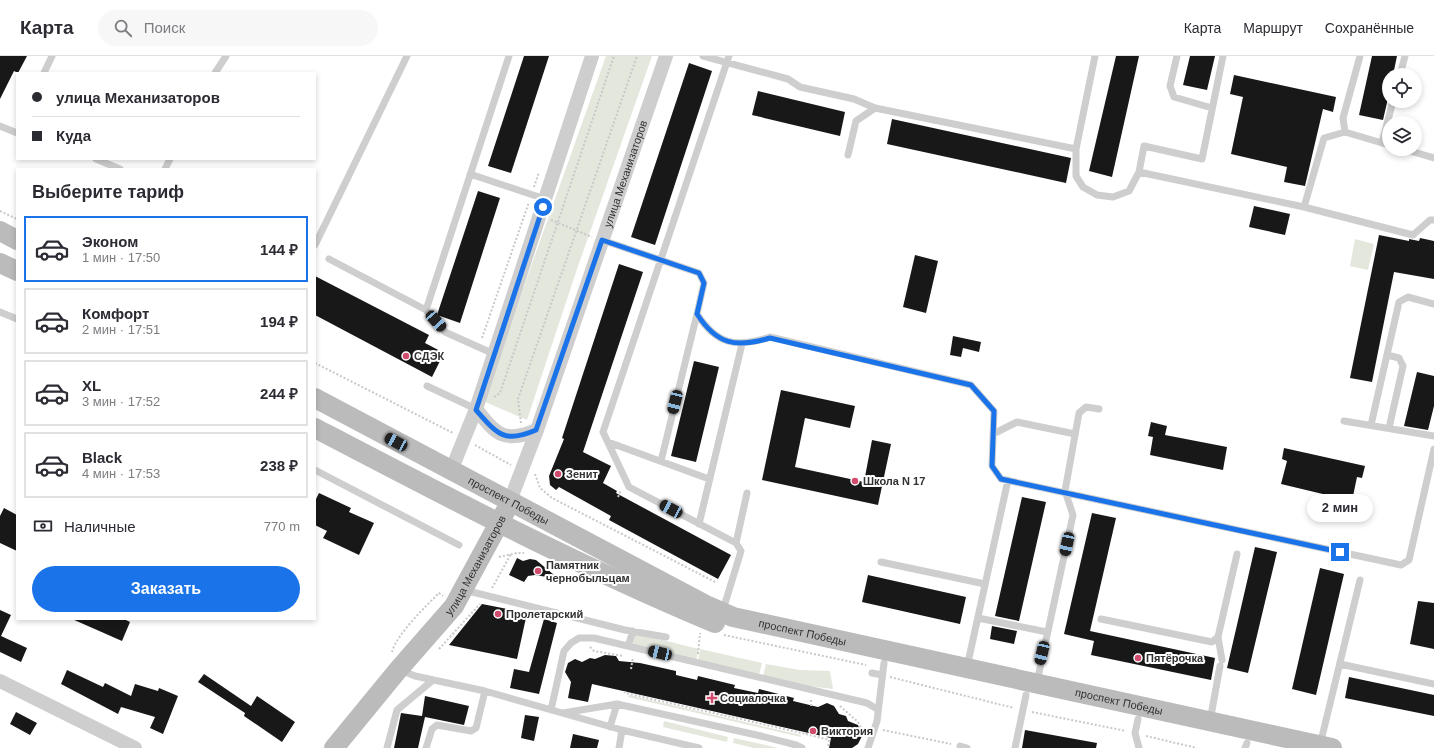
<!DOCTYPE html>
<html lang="ru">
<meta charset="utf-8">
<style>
:root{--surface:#fff;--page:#f7f7f7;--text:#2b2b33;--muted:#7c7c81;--line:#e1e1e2;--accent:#1a73e8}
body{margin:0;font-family:Arial,sans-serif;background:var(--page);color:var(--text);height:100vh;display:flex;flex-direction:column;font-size:15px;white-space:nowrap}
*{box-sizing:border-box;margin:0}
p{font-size:13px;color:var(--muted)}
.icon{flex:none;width:22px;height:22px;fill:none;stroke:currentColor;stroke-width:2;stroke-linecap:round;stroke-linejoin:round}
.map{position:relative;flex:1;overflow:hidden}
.side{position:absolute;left:16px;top:112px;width:300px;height:452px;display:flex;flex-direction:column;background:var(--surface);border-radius:0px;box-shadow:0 2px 6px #0003}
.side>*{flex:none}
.banner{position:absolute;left:16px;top:16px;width:300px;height:88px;border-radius:0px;box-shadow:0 2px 6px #0003;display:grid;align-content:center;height:88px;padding:0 16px;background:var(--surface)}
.buttons{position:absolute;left:1382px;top:12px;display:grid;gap:8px}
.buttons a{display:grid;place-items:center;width:40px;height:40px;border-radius:50%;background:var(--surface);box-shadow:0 2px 6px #0003;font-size:20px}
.end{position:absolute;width:18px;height:18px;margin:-9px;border:5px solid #1a73e8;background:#fff;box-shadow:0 0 0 2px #fff}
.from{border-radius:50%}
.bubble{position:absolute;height:28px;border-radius:14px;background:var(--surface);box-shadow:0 2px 6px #0003;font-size:13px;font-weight:800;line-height:28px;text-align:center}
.car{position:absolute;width:12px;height:24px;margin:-12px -6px;border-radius:5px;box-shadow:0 0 3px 1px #0007;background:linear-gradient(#222 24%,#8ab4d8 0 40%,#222 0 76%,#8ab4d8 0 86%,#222 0)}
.banner b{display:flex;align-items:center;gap:14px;height:38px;font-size:15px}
.banner b+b{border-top:1px solid var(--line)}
.banner i{width:10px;height:10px;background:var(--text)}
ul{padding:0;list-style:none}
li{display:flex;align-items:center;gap:12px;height:66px;margin:0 8px 6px;padding:0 8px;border:2px solid var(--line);border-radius:0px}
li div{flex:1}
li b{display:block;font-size:15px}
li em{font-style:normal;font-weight:800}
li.selected{border-color:var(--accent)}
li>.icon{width:36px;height:36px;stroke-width:1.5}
h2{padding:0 16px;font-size:18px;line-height:48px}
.pay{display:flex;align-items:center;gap:10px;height:44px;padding:0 16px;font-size:15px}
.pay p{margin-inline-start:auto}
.action{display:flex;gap:8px;margin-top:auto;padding:8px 16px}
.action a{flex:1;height:46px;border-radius:24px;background:var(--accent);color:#fff;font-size:16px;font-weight:800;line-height:46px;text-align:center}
header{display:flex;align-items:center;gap:24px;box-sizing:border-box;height:56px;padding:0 20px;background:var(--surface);border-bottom:1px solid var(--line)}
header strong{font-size:19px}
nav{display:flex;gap:22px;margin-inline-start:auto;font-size:14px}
.search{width:280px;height:36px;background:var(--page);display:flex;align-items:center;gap:10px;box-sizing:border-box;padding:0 14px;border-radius:22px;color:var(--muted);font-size:15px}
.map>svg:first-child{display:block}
</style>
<header>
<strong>Карта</strong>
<div class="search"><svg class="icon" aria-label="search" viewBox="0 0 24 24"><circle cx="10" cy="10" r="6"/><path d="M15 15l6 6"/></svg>Поиск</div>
<nav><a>Карта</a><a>Маршрут</a><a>Сохранённые</a></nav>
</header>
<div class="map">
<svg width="1434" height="692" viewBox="0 0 1434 692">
<rect width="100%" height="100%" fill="#fff"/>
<path fill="#e3e7dc" d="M606,0h46l-75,213 -50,151 -44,-19z
M1355,183l19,5 -6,26 -18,-4z
M634,577l65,16 -3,12 -66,-16z
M700,593l62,14 -3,12 -61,-14z
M766,608l34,6 30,1 3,18 -33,-4 -37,-9z
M629,639l172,40v2l-173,-40z
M664,665l64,16 -1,5 -64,-15z
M734,682l44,10h-24l-21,-5z"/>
<path fill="#181818" d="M0,0h27l-9,17 -4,-2 -14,28z
M524,0h25l-38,117 -23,-7z
M1116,0h23l-27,121 -23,-6z
M1190,0h25l-8,34 -24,-5z
M1372,0h25l-4,19h-4v19l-6,26 -24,-5z
M689,7l23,8 -57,174 -24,-8z
M1234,19l102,22 -3,15 -10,-3 -18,77 -21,-4 3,-15 -56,-13 12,-57 -13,-3z
M758,35l87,21 -5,24 -88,-21z
M892,63l179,39 -5,25 -179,-39z
M478,135l22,7 -40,125 -23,-8z
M1254,150l36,8 -5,21 -36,-8z
M1379,179l30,6v-2l10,2 1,-3 14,3v38l-40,-7 -22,110 -22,-4z
M915,199l23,6 -12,52 -23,-6z
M619,208l24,8 -60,180 28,14 -8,17 14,8 -1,2 115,62 -13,24 -109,-59 2,-4 -52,-29 -3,3 -6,-5 -1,-9 15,-37 -2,-1z
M315,220l114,59 -4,8 19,10 -12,24 -117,-62z
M953,280l28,6 -2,10 -16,-4 -2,9 -11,-2z
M694,305l25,6 -23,95 -25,-6z
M1417,316l17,4v30l-6,24 -24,-4z
M781,334l74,16 -5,22 -45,-10 -10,49 69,15 8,-42 19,4 -13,61 -116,-25z
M1151,366l16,4 -2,9 62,12 -4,23 -73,-15 3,-18 -5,-1z
M1284,392l81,18 -3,12 -5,-1 -5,24 -71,-17 6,-23 -5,-2z
M319,437l32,15 -2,4 25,11 -15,32 -36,-17 4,-7 -12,-6v-24z
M1022,441l24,5 -27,119 -24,-5z
M4,452l13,7v36l-17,-8v-27z
M1092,457l24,5 -26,113 125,27 -4,22 -120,-25 3,-14 -30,-7z
M1255,491l22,5 -29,121 -21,-5z
M517,502l6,3 7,-2 6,1 23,19 -24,-4 -7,1 -4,6 -15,-7z
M1320,512l24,6 -28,121 -24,-6z
M868,519l98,22 -6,27 -98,-22z
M1418,545l16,2v46l-24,-5z
M482,548l45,9 -10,46 -68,-14z
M0,554l11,5 -10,21 26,12 -6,14 -21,-10z
M72,563h52l6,3 -8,19z
M544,563l13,4 -18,71 -29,-6 4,-19 15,3z
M992,570l25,5 -3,13 -24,-5z
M605,599l11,1 3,5 21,2 36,8v4l21,5 1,-4 37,9 -1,3 24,5 1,-4 35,9 -1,3 25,6 9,-4 7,3 5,8 7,2 2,5 10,4 4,11 -4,8 -6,4h-23l2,-10 -239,-54 -4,18 -20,-4 3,-16 -6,-10 3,-9 7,-4 7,3 8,-4 5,1z
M67,614l36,17 2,-4 26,13 4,-12 23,7 1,-3 19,8 -15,38 -13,-6 5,-11 -34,-10 -3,7 -57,-30z
M204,618l47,32 6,-10 38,26 -13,20 -38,-26 1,-3 -47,-31z
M1349,621l85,18v21l-89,-18z
M425,640l44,10 -5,19 -39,-8 -7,31h-24l7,-35 21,3z
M16,656l21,11 -7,12 -20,-11z
M525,659l14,2 -5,24 -13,-3z
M1025,674l72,13 -1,5h-74z
M573,678l26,6 -2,8h-27z"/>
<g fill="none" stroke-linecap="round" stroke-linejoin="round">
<path stroke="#c8c8c8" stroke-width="2" stroke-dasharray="2 2" stroke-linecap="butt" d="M534,131l5,-15
M0,155l17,8
M551,164l41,17
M482,282l47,-136
M315,307l138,70
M494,341l6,-4 114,-337
M521,367l-3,-24 119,-343
M475,389l36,20
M535,418l5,14 12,10 165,85
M618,441l3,-7
M499,501l18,-4h7
M492,532l19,-34
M724,579l142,30
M590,591l4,4 29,5
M439,593l41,-45
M392,596c4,-17 34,-46 47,-59l4,3
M698,598l2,-21
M631,613l2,-12
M890,621l124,31
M625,635v2l181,41v-1
M811,644v6
M840,650l18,16 5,10
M1032,656l94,19
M883,674l68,14
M806,678l23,6 -1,8
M1146,680l51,12"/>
<path stroke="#cecece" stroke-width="7" d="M703,0l85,23 12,8 54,12 21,9 201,41 19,-93
M1177,0l-7,30 4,11 38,11
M1360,0l-17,62 2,14 44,13
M44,17l8,-17
M215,17l11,-17
M1400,19l5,-19
M0,70l17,7
M1382,87l11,-42
M1076,93v27l7,11 14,8 16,2 16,-6 10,-19 5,-26 58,13 21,-103
M1403,93l31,9
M848,99l8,-34 19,-13
M96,103l24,10
M165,113l5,-10
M1139,116l165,35 20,-69 21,-6
M470,118l75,25
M1304,151l109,28 17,-15h4
M602,184l97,33 5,10 -7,31c20,31 39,34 73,23l201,48 23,26 -2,55 9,13 400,86 8,-5 25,-111
M315,189l92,-189
M329,203l97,51
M0,256l17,7
M494,298l-49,-22 -19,-22 83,-254
M1387,299l12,3 4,8 -14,62
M427,330l49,23
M1344,365l90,15
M1371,369l28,-123 9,-5 26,7
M993,378l24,-12 58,12
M608,386l101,37
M661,405l36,-147
M315,414l144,75
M699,468l43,-180
M736,487l11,-50
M881,506l104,22
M464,534l161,40 41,7
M723,554l18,-59 -5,-8 -107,-56 -26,-55 126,-376
M978,562l69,14
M1101,563l111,23 6,-5 19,-83
M1218,581l4,23
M628,590l5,-15
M1340,608l94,20
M967,611l41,-187
M400,614l15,6 70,15 137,39 77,18
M872,617l10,2
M1037,626l36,-167 -8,-24 14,-78 7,-6 13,2
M551,654l13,-59 7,-8 8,-5h15l273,65 10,6
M563,657l54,-9
M1138,663l-3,14 4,15
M1210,665l10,-55
M610,671l7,-23 144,32 35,9 6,3
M1320,689l40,-165
M960,690l7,2
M387,692l10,-38 36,-30
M426,692l6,-19 5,-4 34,6 5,-3 9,-37
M619,692l3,-18
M868,692l9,-27 7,-58
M1015,692l11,-53
M1245,692l2,-5"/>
<g stroke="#cecece" stroke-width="14">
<path d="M476,353c20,25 28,35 61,21"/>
<path d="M451,415l25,-62 116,-353"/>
<path id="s1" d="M510,445l27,-71 129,-374"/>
<path d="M0,625l135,67"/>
</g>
<g stroke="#bbb" stroke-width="20">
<path d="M0,175l17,9"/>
<path d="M0,207l17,8"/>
<path id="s2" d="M315,342l393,208 25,11 599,131"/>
<path d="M315,372c132,69 263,138 400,195"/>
<path id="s3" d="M334,692l64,-78 56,-64 51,-94"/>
</g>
</g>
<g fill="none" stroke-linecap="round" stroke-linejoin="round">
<path stroke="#1a73e8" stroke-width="5" d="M543,151l-67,203c21,24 28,34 60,20l66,-190 97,33 5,10 -7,31c20,31 39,34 73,24l201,47 23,26 -2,55 9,13 339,73"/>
</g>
<g fill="#d14b6c" stroke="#fff" stroke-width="1.5">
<circle cx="406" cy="300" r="4"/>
<circle cx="558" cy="418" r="4"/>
<circle cx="855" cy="425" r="4"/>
<circle cx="538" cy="515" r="4"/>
<circle cx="498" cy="558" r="4"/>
<circle cx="1138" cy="602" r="4"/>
<path d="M710 636h4v4h4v4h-4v4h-4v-4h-4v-4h4z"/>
<circle cx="813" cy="675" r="4"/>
</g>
<g text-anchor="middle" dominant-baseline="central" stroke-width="4" stroke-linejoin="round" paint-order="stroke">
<g font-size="11" fill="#313131" stroke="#fff">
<text stroke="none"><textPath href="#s1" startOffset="347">улица Механизаторов</textPath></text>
<text stroke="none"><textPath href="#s2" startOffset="219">проспект Победы</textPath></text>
<text stroke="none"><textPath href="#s3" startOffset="232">улица Механизаторов</textPath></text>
<text stroke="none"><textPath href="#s2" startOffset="543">проспект Победы</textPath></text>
<text stroke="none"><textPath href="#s2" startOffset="867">проспект Победы</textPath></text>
</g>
<g font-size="11" font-weight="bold" fill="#313131" stroke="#fff" text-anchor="start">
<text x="414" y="300">СДЭК</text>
<text x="566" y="418">Зенит</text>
<text x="863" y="425">Школа N 17</text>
<text x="546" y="509">Памятник<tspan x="546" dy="13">чернобыльцам</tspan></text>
<text x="506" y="558">Пролетарский</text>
<text x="1146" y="602">Пятёрочка</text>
<text x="720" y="642">Социалочка</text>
<text x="821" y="675">Виктория</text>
</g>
</g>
</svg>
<div class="buttons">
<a><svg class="icon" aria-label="locate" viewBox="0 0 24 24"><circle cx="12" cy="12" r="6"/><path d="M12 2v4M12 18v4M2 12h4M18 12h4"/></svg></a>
<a><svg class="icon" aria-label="layers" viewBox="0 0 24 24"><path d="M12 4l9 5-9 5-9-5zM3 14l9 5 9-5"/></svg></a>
</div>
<i class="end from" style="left:543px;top:151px"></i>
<i class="end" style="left:1340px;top:496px"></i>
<div class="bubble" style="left:1307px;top:438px;width:66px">2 мин</div>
<i class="car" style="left:436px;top:265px;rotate:138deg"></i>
<i class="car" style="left:675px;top:346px;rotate:194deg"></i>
<i class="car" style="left:396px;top:386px;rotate:298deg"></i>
<i class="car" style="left:671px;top:453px;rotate:298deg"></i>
<i class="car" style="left:1067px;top:488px;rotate:192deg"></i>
<i class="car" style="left:660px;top:597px;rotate:283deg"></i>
<i class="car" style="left:1042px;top:597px;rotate:193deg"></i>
<div class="banner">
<b><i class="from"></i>улица Механизаторов</b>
<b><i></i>Куда</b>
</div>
<section class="side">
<h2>Выберите тариф</h2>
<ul>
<li class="selected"><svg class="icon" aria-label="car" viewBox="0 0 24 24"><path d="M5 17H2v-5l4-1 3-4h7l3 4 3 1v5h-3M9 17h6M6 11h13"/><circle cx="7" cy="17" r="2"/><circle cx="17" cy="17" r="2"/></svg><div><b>Эконом</b><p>1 мин · 17:50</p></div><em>144 ₽</em></li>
<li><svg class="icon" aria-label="car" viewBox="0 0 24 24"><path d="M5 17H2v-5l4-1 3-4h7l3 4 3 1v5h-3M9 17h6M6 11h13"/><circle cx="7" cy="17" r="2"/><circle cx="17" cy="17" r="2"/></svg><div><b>Комфорт</b><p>2 мин · 17:51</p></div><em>194 ₽</em></li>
<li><svg class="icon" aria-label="car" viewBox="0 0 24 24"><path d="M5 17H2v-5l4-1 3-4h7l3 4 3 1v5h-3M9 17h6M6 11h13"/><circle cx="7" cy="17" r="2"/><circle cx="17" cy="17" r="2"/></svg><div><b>XL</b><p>3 мин · 17:52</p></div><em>244 ₽</em></li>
<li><svg class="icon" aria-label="car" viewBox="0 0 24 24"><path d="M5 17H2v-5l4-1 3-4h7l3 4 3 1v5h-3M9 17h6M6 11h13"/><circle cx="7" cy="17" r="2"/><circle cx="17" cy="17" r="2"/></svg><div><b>Black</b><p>4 мин · 17:53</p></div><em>238 ₽</em></li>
</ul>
<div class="pay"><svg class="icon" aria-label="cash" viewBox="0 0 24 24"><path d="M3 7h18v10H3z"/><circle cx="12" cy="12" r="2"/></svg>Наличные<p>770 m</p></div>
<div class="action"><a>Заказать</a></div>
</section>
</div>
